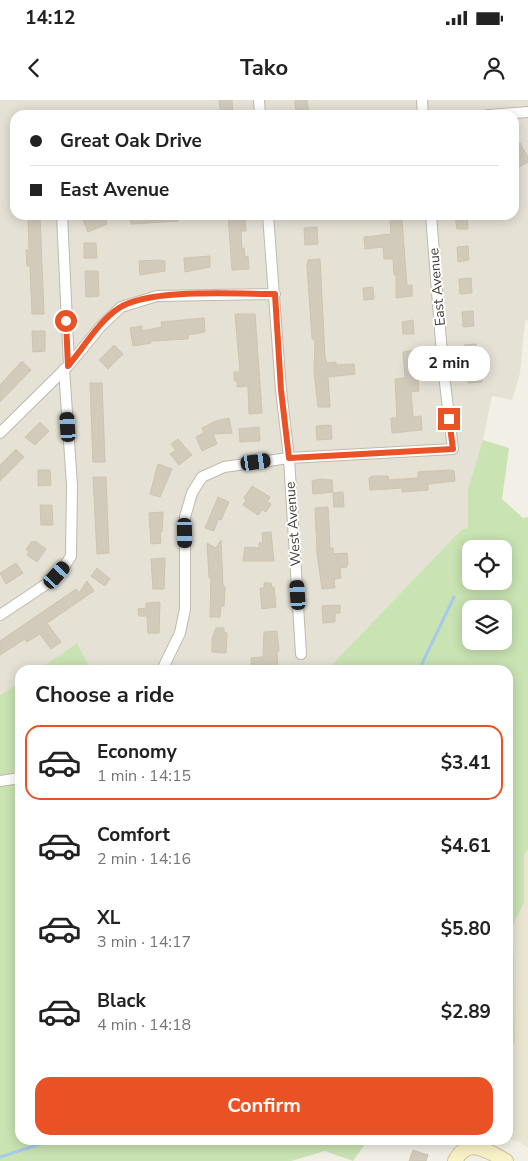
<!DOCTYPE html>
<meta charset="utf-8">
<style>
:root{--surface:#fff;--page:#f6f6f6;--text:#222;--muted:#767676;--line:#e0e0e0;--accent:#ea5125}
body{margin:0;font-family:"Nunito Sans",sans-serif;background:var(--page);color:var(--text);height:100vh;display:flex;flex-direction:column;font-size:19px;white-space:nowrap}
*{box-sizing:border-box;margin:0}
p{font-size:16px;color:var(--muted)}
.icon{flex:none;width:28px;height:28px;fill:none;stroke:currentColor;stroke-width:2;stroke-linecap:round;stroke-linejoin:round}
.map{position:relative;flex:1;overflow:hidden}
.panel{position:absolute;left:15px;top:565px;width:498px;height:480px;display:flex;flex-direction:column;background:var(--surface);border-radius:15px;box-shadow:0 2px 12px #0003}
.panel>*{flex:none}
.banner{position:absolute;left:10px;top:10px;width:509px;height:110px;border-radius:15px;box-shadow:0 2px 12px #0003;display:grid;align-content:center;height:110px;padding:0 20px;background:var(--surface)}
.buttons{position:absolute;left:462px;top:440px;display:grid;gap:10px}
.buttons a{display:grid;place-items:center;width:50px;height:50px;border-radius:10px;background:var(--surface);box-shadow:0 2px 12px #0003;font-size:25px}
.end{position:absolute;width:22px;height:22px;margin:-11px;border:6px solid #ea5125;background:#fff;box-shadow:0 0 0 2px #fff}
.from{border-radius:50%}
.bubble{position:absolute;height:35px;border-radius:15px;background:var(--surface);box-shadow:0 2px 12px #0003;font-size:16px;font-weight:700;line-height:35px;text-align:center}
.car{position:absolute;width:15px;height:30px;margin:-15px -8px;border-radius:6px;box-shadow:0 0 4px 1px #0007;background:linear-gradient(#222 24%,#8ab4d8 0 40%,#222 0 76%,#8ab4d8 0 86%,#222 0)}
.banner b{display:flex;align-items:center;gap:18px;height:48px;font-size:19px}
.banner b+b{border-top:1px solid var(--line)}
.banner i{width:12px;height:12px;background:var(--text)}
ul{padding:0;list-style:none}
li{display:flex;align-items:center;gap:15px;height:75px;margin:0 10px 8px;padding:0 10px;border:2px solid transparent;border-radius:15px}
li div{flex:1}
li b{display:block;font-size:19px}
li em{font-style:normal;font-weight:700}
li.selected{border-color:var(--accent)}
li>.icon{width:45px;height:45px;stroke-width:1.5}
h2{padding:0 20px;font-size:22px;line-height:60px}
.action{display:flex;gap:10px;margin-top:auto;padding:10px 20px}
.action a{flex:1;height:58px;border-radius:15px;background:var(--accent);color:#fff;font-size:20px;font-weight:700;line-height:58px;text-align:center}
.status{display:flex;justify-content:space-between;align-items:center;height:35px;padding:0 25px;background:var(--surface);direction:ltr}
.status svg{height:14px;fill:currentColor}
header{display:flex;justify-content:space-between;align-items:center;height:65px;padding:0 20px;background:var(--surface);font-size:22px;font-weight:700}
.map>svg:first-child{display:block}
</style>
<div class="status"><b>14:12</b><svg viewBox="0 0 49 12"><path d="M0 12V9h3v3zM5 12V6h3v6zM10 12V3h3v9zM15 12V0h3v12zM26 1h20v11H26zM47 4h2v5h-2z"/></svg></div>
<header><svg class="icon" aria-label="back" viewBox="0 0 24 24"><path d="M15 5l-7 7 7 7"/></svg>Tako<svg class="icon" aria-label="person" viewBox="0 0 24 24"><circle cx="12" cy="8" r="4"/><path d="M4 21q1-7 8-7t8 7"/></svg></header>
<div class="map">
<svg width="528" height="1061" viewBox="0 0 528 1061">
<rect width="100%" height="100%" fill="#f2efe6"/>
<path fill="#e5e1d5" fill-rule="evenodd" d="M0,0h528v220l-3,1 -5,52 -8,27 -20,-4 -9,44 -15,49v39l-7,2 -134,140h-236l-14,-27 -39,27h-18v12l-20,13zM15,15h499v100h-499z"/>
<path fill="#eae5d1" d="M528,749v299l-8,-6 -12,-4v-89l7,-8 -1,-83 -2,-30 12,-25v-48z"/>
<path fill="#c9e3b2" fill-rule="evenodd" d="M483,340l26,8 -7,51 21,19 5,-1v332l-4,6v48l-12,25 2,30 1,84 -7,7v-379h-181l134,-140 7,-2v-39zM471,449h33v32h-33zM471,509h33v32h-33z
M77,543l14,27h-53z
M20,582v458h348l-15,21 -28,-10 -34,10h-291v-466z"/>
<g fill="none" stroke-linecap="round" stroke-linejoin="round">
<path stroke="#a6caeb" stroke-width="3" d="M419,570l35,-73
M0,1057l53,-17"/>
</g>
<path fill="#d2cbbc" stroke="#cdc4b0" d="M219,0h13l1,13 -1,2h-11z
M307,0l2,15h-13l-1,-14z
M520,43l8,14v5l-9,5 -5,-10v-10z
M28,115h12l4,99h-12l-2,-48h-3l-1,-16h3z
M96,115h8l3,9 -19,8 -5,-12z
M130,115h48v6l-47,3z
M228,115h13v3h4l1,13h-5l1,18 2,-1 1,9 3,-1 1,13 -17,1z
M455,115h12l1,14h-11z
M402,120l5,65h5v11l-16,2v-23h-2l-1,-16h-9l-1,-12 -18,2 -1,-12 27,-3 -1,-13z
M317,127l1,17 -13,1 -1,-17z
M84,143h12l1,15h-13z
M468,146l1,14 -11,2 -1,-15z
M210,156v11l-25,5 -1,-14z
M320,159l5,98 2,6 9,-1v3l18,-1 1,10 -27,3 2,30h-12l-4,-35 1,-30 -3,-4 -5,-73 1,-5z
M159,160l6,1v10l-25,4 -1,-14z
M85,171h13l1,25 -13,1z
M471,178l1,15 -12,1 -1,-15z
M373,187l1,12 -10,1 -1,-12z
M473,211l1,15 -11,1 -1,-15z
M235,214h20l7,99 -13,1 -1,-28 -11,1v-6h-3v-9h6z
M204,218l1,14 -17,3v4l-38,2 1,2 -18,3 -3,-18 12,-2v5l20,-4 -1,-5z
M413,220l1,14h-11l-1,-12z
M32,231h13v20l-12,1z
M476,244l1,10h3l2,28 -14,1 -4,-38z
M114,245l9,9 -15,15 -9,-9z
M415,250l4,41 -8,1 2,25 8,-1 1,14 -30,3 -1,-15h6l-2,-39 10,-1 -2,-26z
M22,261l9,9 -31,32v-17z
M90,283h12l3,79h-12z
M229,318l3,15 -19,1 4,10 -15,7 -6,-14 8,-4 -2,-5 14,-7z
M40,322l9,9 -14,14 -10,-8z
M331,325l1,14 -15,1 -1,-14z
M259,327l1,14 -20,1 -1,-13z
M178,339l14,16 -13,10 -9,-11 6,-4 -5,-6z
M16,349l8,8 -24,24v-16z
M158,364l14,5 -12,28 -10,-3z
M38,370h12l1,15 -13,1z
M450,370l4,1 1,10 -27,3v6l-26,2v-4l-32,2 -1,-12 4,-2h15l1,4 29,-2v-6z
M93,377h13l3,76 -12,1z
M320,379l12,1 1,12 -20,2 -1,-13z
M252,386l18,11 -3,5 4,2 -5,8 -4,-2 -4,5 -15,-10 3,-5 -2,-2z
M343,392l1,15h-10l-1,-14z
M218,397l11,5 -8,18 -3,-1 -4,12 -9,-3z
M40,405h12l1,20h-12z
M328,407l2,41h3l1,6 13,-1 1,9 -1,5 -7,1 1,10 -7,1 1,9 -13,1 -5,-36 -2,-45z
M163,412l-1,20 -2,1 1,10 -10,1 -2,-31z
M271,432l3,29h-31l2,-14 14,1v-5l4,-1 -1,-9z
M221,440l2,47h2l-1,19h-3l-1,11h-10l1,-39h-2l-2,-35 9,5z
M32,441l2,2 1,-2 11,8 -9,13 -10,-7 2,-3 -3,-3z
M165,458l-1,31h-11l-2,-30z
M16,463l7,10 -17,11 -6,-11z
M97,468l13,11 -5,7 -14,-10z
M87,481l7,10 -47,32 14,19 -10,7 -11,-15 -13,8 -2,-3 -25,16v-14l76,-52 3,4z
M264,483h7l1,4h2l2,20 -14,2 -2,-21h4z
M160,502l-1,31h-11l-1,-17h-8l-1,-7 8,-1v-5z
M340,505v8h-5v9l-12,1 -1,-17z
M216,528h8v4l3,1 -1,20 -14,-1v-13z
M277,531l2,20h-2l1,19 -26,-1 -1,-11 12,-1 1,-25z
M413,1050l15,5 -2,6h-17z"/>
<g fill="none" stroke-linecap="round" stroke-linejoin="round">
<g stroke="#bfbaac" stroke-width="12">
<path id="street" d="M259,0l1,15
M422,0l1,15
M488,15l40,-3
M62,115l7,150
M268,115l13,175 8,68 12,196
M0,333l69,-68 32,-39 20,-19 36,-11 118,-2
M0,515l48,-32 16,-16 7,-11 1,-71 -8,-116
M162,570l18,-37 5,-24v-92l7,-24 10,-16 22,-10 65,-9 164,-9 -10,-82 -12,-152
M0,681l20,-3"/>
</g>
<g stroke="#cfc498" stroke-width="16">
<path id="secondary" d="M455,1061c13,-25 33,-10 51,0"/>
</g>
<use href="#street" stroke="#fff" stroke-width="10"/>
<use href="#secondary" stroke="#faf2c7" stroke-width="14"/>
</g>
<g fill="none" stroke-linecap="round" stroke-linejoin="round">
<path stroke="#ea5125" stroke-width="6" d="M66,221l2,45c16,-19 31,-45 51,-58 30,-20 119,-14 156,-14l6,96 8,68 164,-9 -4,-30"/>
</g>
<g text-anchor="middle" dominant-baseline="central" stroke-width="4" stroke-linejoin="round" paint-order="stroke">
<g font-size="14" fill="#444036" stroke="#fff">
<text transform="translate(437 187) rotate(-95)">East Avenue</text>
<text transform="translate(293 424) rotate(-94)">West Avenue</text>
</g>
</g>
</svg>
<div class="buttons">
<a><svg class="icon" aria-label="locate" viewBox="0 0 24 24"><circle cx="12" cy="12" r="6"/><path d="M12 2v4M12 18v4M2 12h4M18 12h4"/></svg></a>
<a><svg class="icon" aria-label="layers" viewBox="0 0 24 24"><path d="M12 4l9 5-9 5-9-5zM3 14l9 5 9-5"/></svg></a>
</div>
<i class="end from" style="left:66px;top:221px"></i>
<i class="end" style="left:449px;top:319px"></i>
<div class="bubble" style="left:408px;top:246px;width:82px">2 min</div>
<i class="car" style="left:68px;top:327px;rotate:356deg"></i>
<i class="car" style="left:256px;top:362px;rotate:82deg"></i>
<i class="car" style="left:185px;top:433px;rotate:179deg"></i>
<i class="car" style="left:57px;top:475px;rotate:42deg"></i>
<i class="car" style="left:298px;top:495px;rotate:356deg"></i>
<div class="banner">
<b><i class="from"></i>Great Oak Drive</b>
<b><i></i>East Avenue</b>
</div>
<section class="panel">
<h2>Choose a ride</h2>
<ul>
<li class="selected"><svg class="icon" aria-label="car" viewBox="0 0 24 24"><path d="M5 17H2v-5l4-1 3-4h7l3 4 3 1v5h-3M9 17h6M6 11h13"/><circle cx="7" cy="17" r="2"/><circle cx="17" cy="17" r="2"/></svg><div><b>Economy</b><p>1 min · 14:15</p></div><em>$3.41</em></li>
<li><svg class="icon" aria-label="car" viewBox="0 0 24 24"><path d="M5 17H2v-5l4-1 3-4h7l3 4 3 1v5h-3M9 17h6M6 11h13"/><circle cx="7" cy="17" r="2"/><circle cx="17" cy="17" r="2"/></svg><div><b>Comfort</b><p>2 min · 14:16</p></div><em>$4.61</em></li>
<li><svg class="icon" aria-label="car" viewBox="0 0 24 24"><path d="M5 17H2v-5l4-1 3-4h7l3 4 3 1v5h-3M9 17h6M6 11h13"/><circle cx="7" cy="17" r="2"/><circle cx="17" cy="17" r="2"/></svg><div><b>XL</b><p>3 min · 14:17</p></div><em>$5.80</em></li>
<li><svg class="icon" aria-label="car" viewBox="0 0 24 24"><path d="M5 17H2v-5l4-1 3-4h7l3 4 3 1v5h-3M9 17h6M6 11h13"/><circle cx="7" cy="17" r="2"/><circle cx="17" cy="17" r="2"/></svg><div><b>Black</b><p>4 min · 14:18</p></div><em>$2.89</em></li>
</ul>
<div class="action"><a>Confirm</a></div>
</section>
</div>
